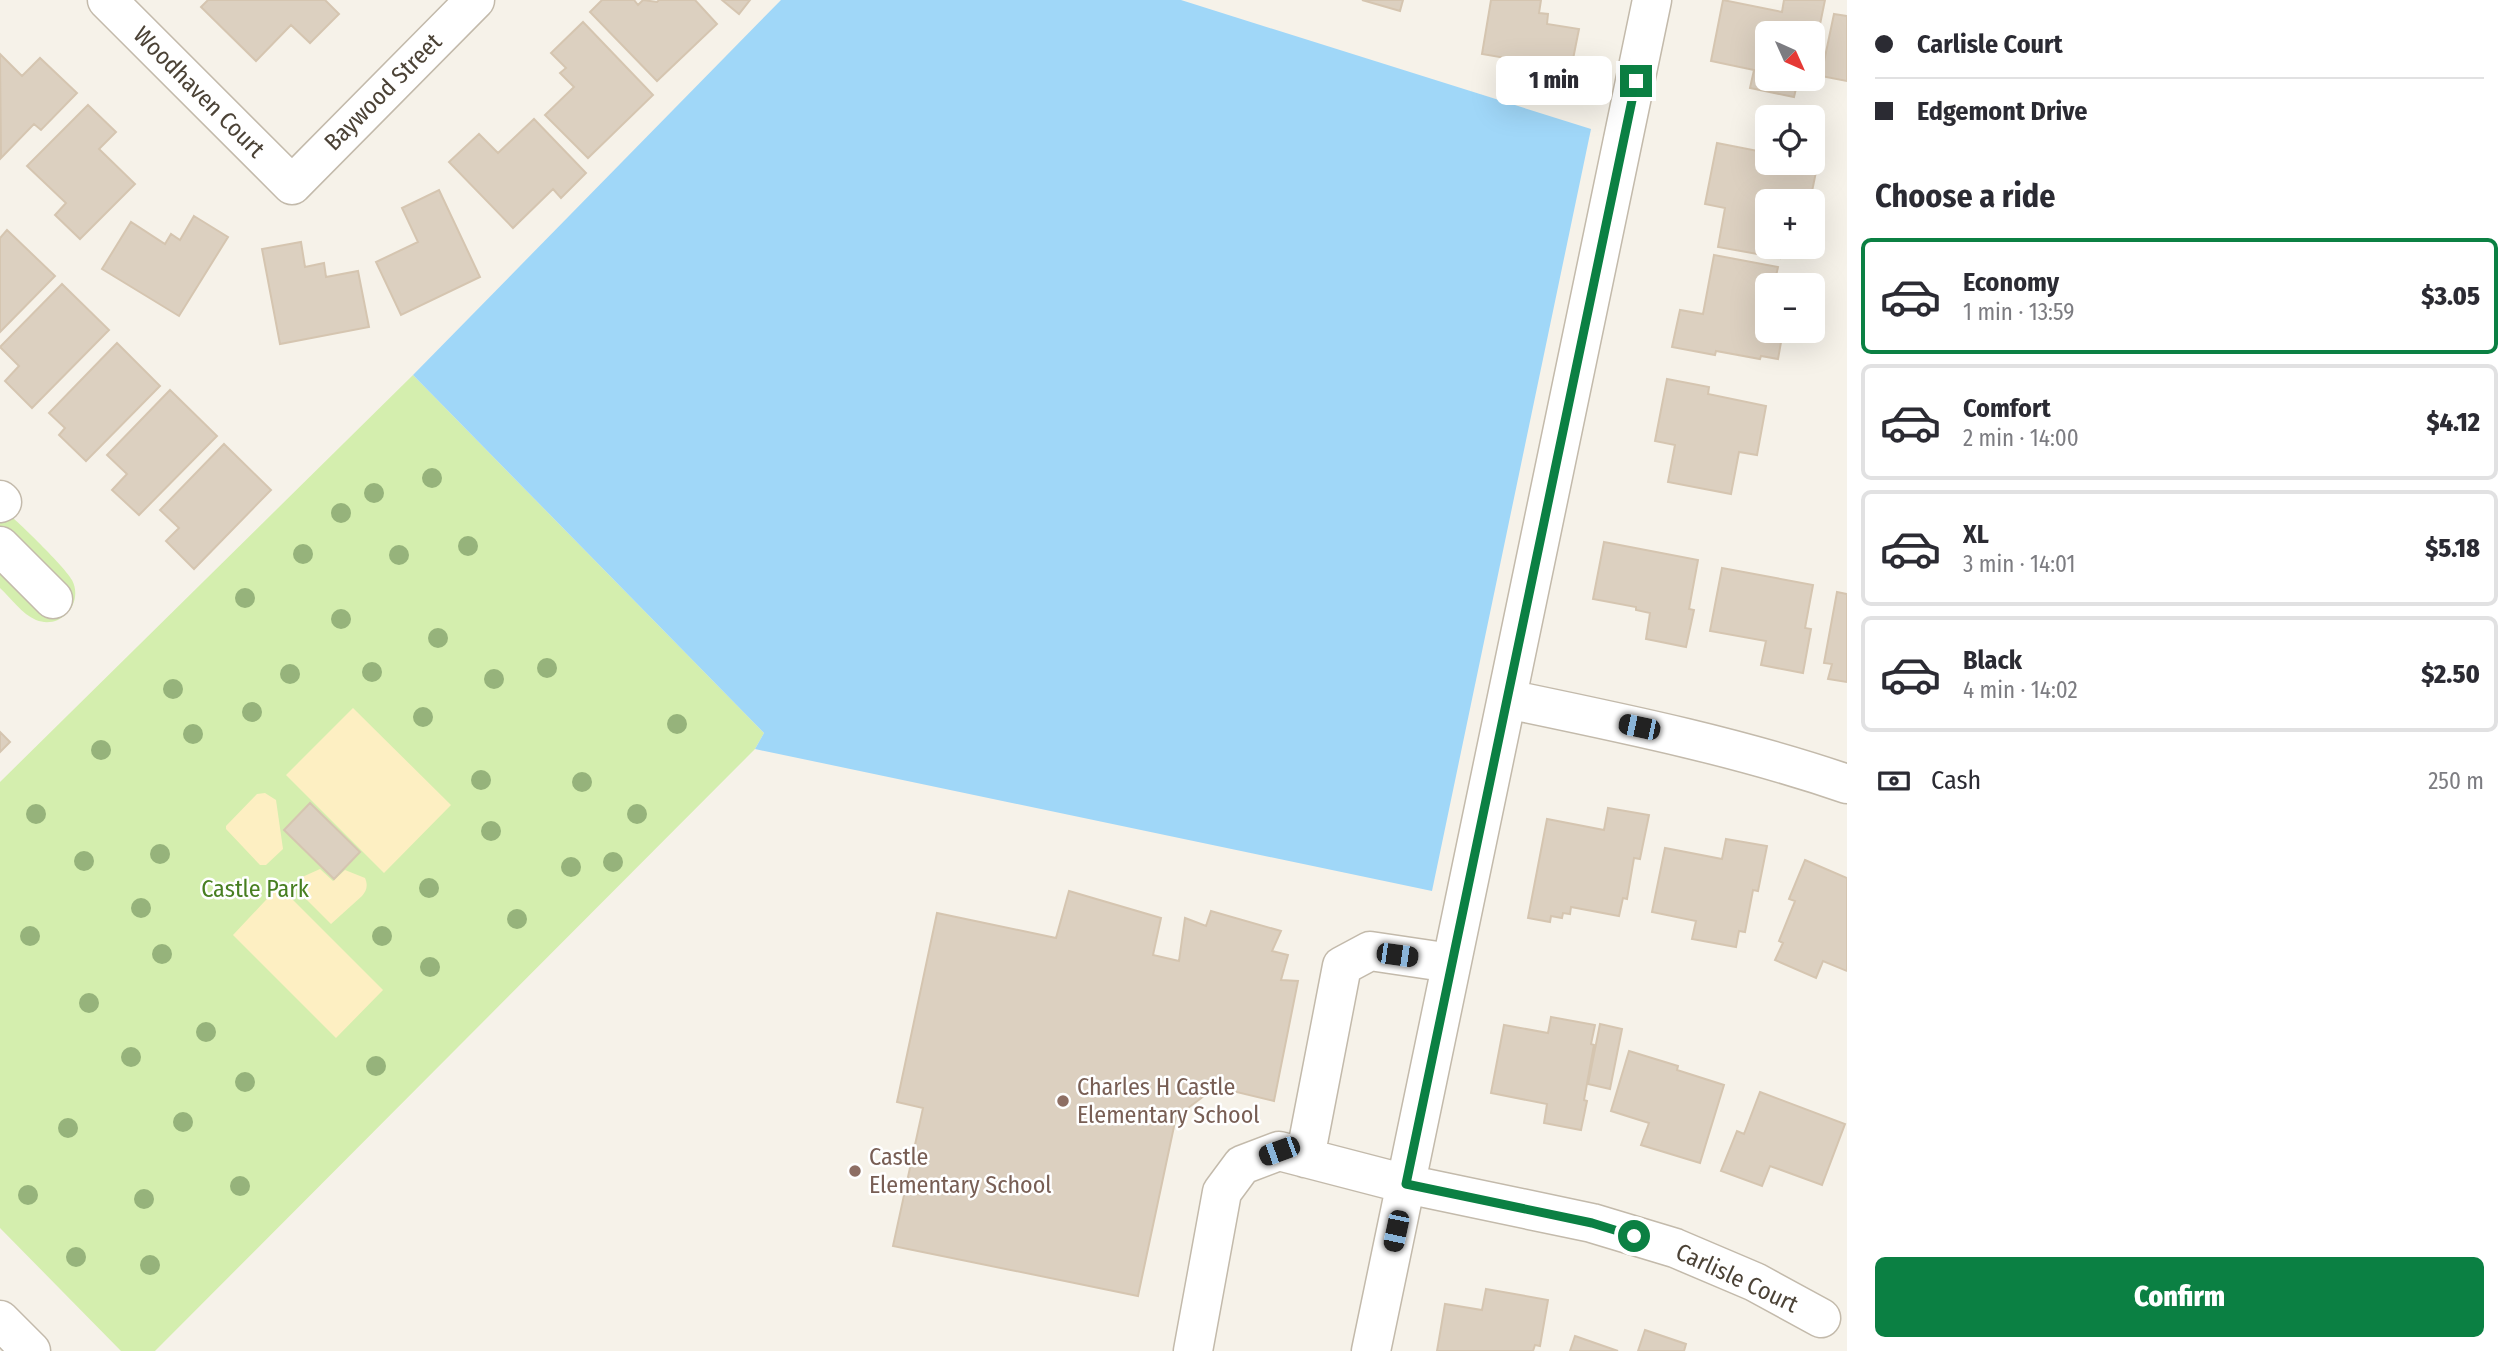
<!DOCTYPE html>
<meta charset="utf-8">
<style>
:root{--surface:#fff;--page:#f7f7f7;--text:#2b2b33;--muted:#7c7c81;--line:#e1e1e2;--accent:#0b8043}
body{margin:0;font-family:"Fira Sans Condensed",sans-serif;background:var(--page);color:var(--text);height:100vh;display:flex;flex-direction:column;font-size:26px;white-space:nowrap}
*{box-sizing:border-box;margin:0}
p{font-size:23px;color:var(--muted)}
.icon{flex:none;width:38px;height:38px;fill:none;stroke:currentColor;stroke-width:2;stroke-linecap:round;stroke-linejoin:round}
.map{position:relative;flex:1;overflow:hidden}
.details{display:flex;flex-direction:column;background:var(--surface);width:665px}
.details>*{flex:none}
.hud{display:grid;align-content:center;height:154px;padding:0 28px;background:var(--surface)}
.needle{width:46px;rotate:135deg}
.buttons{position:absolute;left:1755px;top:21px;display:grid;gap:14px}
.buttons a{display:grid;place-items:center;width:70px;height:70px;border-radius:10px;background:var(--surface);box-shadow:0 7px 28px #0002;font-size:35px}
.end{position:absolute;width:32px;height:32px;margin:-16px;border:9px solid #0b8043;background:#fff;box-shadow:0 0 0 4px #fff}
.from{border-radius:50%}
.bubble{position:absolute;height:49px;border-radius:10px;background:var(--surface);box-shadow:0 7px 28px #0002;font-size:23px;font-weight:800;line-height:49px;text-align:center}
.car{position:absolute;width:21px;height:42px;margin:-21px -10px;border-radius:9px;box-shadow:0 0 5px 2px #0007;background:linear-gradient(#222 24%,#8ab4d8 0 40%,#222 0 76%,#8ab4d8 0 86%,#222 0)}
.hud b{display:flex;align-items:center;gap:24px;height:66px;font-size:26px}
.hud b+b{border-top:2px solid var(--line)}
.hud i{width:18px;height:18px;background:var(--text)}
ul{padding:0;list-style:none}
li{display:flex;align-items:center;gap:21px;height:116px;margin:0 14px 10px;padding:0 14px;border:4px solid var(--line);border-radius:10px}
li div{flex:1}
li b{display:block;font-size:26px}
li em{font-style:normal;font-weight:800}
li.on{border-color:var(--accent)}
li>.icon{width:63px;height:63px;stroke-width:1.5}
h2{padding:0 28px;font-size:32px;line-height:84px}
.pay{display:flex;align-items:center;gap:18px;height:77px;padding:0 28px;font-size:26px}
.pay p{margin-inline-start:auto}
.button{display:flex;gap:14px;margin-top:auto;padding:14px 28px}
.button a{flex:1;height:80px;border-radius:10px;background:var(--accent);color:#fff;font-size:28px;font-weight:800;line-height:80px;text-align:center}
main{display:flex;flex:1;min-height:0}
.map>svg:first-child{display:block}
</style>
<main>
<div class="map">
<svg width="1847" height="1351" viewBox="0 0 1847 1351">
<rect width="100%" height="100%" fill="#f6f2e9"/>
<path fill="#d4eeae" d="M413,375l351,358 -9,16 -600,602h-34l-121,-123v-446z
M0,507c12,8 67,62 72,73 12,23 -11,50 -36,40 -14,-6 -25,-22 -36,-32z"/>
<path fill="#fdefc2" d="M353,708l98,97 -67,68 -98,-98z
M265,793l11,7 7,49 -17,16h-6l-34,-36v-3l31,-32z
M320,869l13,12 12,-11 20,8c3,7 2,12 -3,18l-31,28 -32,-32 -2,-7 3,-7z
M279,886l104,104 -47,48 -103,-103z"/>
<path fill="#a0d7f8" d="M781,0h400l410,129 -159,762 -677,-142 9,-16 -351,-358z"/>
<path fill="#dcd0c0" stroke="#d5c5b0" stroke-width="2" d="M208,0h117l14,14 -29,29 -19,-18 -35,36 -55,-54z
M602,0h32l4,5 5,-5 14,2 2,-2h36l22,24 -60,57 -67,-69z
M722,0h28l-11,14z
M1362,0h41l-3,11z
M1491,0h50l-2,13 9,1 -1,10 32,5 -8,40 -89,-15z
M1723,0l59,12 2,-12h41l-8,39 -4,-1v-5h-45v46h36l-1,3 -5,-2 -4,17 -44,-9 4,-18 -43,-9z
M1834,14l13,2v65l-26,-5z
M583,22l70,73 -65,63 -43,-43 29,-28 -14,-14 6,-5 -15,-15z
M0,54l22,22 18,-18 37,35 -36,37 -7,-6 -33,34z
M88,105l28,27 -17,17 36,35 -55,55 -25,-24 11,-12 -39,-37z
M534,119l52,54 -25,25 -8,-9 -40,39 -64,-66 30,-28 19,19z
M1717,143l41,8 -1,8 11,2v2h26l23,4 -7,34h-42v46h14l-2,11 -62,-11 7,-39 -20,-4z
M439,190l41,87 -79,38 -25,-53 42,-20 -16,-34z
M194,216l34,21 -49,79 -77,-47 29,-47 34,22 6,-10 9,6z
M7,230l48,46 -55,56v-94z
M301,242l4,25 19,-4 2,14 32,-6 11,56 -89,17 -18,-95z
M1714,255l64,12 -4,18h-6v46h15l-5,28 -17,-3 -1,3 -44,-8 -1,4 -43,-8 8,-37 23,4z
M62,284l47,46 -77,78 -27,-27 14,-15 -19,-19z
M117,343l43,43 -74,75 -27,-26 6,-7 -16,-15z
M1667,379l42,8 -1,7 58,12 -9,49 -18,-3 -8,42 -63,-12 7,-37 -20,-4z
M170,390l47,46 -78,79 -27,-25 15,-16 -20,-19z
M224,444l47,46 -77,79 -28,-28 13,-13 -19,-18z
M1604,542l94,18 -9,49 5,1 -8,37 -40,-8 4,-26 -14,-3v-3l-43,-8z
M1722,568l91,17 -8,43 6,1 -8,44 -42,-8 5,-24 -56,-10z
M1837,592l10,2v88l-19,-3 4,-15 -8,-1z
M0,732l10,10 -10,10z
M310,803l50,49 -26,27 -50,-49z
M1608,808l41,7 -9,44 -6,-1 -7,41 -4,-1 -4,18 -48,-9 -1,7 -7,-1 -1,5 -11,-2 -1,6 -22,-4 19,-99 57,11z
M1726,839l41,7 -9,45 -5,-1 -8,42 -6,-1 -3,16 -44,-8 4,-18 -44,-9 13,-64 57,11z
M1805,860l42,18v93l-24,-10 -7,17 -41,-18 8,-17 -4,-2 16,-40 -6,-2z
M1069,891l92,27 -8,37 26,6 6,-43 21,8 5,-15 70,20 -9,20 16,4 -7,25 17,1 -24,120 -58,-14 -40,30 -38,179 -245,-50 30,-138 -26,-6 40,-189 119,25z
M1551,1017l44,8 -4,19 3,1 -10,55 3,1 -6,29 -37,-7 3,-19 -56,-11 13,-68 44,8z
M1600,1024l22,5 -12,60 -22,-5z
M1629,1051l49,15 -1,4 47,15 -24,78 -59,-18 8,-22 -38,-12z
M1760,1092l85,32 -23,61 -52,-19 -8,20 -41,-15 16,-40 7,3z
M1486,1289l62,11 -8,46 -5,-1 -2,6h-96l8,-47 37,6z
M1645,1330l41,14 -2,7h-46z
M1575,1336l43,15h-48z"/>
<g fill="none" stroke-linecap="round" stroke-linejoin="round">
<g stroke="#c3baab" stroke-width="41">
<path id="minor" d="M107,0l185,185 183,-185
M0,500l2,2 -2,1
M0,546l53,53
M1507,699c115,24 229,47 340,85
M1305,1158l37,-192 28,-15 81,12
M0,1320l31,31
M1193,1351l29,-159 20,-27 37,-14 127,33 186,39 83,25 80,34 66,36
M1371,1351l281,-1351"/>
</g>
<use href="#minor" stroke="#fff" stroke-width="38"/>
</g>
<g fill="#96b37b">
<circle cx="432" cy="478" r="10"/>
<circle cx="374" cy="493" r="10"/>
<circle cx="341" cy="513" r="10"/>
<circle cx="468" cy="546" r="10"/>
<circle cx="303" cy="554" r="10"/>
<circle cx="399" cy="555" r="10"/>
<circle cx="245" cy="598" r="10"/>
<circle cx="341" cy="619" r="10"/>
<circle cx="438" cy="638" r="10"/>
<circle cx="547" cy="668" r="10"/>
<circle cx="372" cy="672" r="10"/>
<circle cx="290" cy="674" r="10"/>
<circle cx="494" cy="679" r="10"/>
<circle cx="173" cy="689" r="10"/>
<circle cx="252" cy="712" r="10"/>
<circle cx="423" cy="717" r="10"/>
<circle cx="677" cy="724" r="10"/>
<circle cx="193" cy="734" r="10"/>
<circle cx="101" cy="750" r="10"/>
<circle cx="481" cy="780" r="10"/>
<circle cx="582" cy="782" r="10"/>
<circle cx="36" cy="814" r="10"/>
<circle cx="637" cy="814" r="10"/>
<circle cx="491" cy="831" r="10"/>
<circle cx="160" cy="854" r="10"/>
<circle cx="84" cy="861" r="10"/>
<circle cx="613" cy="862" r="10"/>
<circle cx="571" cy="867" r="10"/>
<circle cx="429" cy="888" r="10"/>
<circle cx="141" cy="908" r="10"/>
<circle cx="517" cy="919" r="10"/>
<circle cx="30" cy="936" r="10"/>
<circle cx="382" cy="936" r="10"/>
<circle cx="162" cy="954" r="10"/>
<circle cx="430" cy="967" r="10"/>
<circle cx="89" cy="1003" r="10"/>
<circle cx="206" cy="1032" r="10"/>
<circle cx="131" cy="1057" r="10"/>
<circle cx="376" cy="1066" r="10"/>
<circle cx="245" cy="1082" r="10"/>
<circle cx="183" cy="1122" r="10"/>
<circle cx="68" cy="1128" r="10"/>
<circle cx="240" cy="1186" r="10"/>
<circle cx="28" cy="1195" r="10"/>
<circle cx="144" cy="1199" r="10"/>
<circle cx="76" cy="1257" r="10"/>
<circle cx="150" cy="1265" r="10"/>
</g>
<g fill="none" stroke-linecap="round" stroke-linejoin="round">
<path stroke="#0b8043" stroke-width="9" d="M1634,1236l-42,-13 -186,-39 230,-1103"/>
</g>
<g fill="#8d6e63" stroke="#fff" stroke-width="2.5">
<circle cx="1063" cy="1101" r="7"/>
<circle cx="855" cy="1171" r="7"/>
</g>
<g text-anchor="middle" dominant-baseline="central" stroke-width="5" stroke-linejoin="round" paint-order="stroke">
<g font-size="24" fill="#4b4236" stroke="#fff">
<text transform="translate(199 92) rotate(45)">Woodhaven Court</text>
<text transform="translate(383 92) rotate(-45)">Baywood Street</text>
<text transform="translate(1737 1278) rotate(25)">Carlisle Court</text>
</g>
<g font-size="24" fill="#487f21" stroke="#fff">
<text x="255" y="889">Castle Park</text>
</g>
<g font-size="24" fill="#785e54" stroke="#fff" text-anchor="start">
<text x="1077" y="1087">Charles H Castle<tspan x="1077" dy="28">Elementary School</tspan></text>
<text x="869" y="1157">Castle<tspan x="869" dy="28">Elementary School</tspan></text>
</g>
</g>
</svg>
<div class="buttons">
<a><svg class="needle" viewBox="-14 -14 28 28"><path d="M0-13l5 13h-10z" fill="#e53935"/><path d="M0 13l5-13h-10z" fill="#7c7c81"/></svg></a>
<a><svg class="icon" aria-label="locate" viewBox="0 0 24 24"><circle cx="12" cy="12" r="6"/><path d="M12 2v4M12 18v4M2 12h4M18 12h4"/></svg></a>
<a>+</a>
<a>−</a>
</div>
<i class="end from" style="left:1634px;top:1236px"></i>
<i class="end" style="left:1636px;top:81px"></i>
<div class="bubble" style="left:1496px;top:56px;width:116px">1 min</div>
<i class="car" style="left:1639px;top:727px;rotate:282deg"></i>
<i class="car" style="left:1397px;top:955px;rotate:98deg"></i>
<i class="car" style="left:1279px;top:1151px;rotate:250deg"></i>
<i class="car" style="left:1396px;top:1231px;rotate:192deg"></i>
</div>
<section class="details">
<div class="hud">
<b><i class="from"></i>Carlisle Court</b>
<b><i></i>Edgemont Drive</b>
</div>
<h2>Choose a ride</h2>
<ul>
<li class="on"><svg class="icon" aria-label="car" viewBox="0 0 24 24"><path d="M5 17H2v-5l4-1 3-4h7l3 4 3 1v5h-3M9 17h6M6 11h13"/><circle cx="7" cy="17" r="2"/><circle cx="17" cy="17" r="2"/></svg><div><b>Economy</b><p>1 min · 13:59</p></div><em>$3.05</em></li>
<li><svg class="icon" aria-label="car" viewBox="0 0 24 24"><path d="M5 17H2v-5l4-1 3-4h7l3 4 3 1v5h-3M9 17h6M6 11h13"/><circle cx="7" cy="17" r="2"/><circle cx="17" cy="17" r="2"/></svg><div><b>Comfort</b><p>2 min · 14:00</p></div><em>$4.12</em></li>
<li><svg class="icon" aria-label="car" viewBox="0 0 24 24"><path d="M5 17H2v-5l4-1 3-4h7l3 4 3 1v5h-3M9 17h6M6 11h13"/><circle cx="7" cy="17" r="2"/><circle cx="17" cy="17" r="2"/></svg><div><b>XL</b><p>3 min · 14:01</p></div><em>$5.18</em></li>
<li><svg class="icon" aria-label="car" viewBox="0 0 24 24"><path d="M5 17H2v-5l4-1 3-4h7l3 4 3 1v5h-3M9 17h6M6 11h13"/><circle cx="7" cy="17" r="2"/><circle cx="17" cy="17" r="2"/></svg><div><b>Black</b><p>4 min · 14:02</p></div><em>$2.50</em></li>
</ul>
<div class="pay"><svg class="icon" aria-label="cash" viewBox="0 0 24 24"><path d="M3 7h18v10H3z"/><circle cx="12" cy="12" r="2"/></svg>Cash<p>250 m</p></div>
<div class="button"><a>Confirm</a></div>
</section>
</main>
